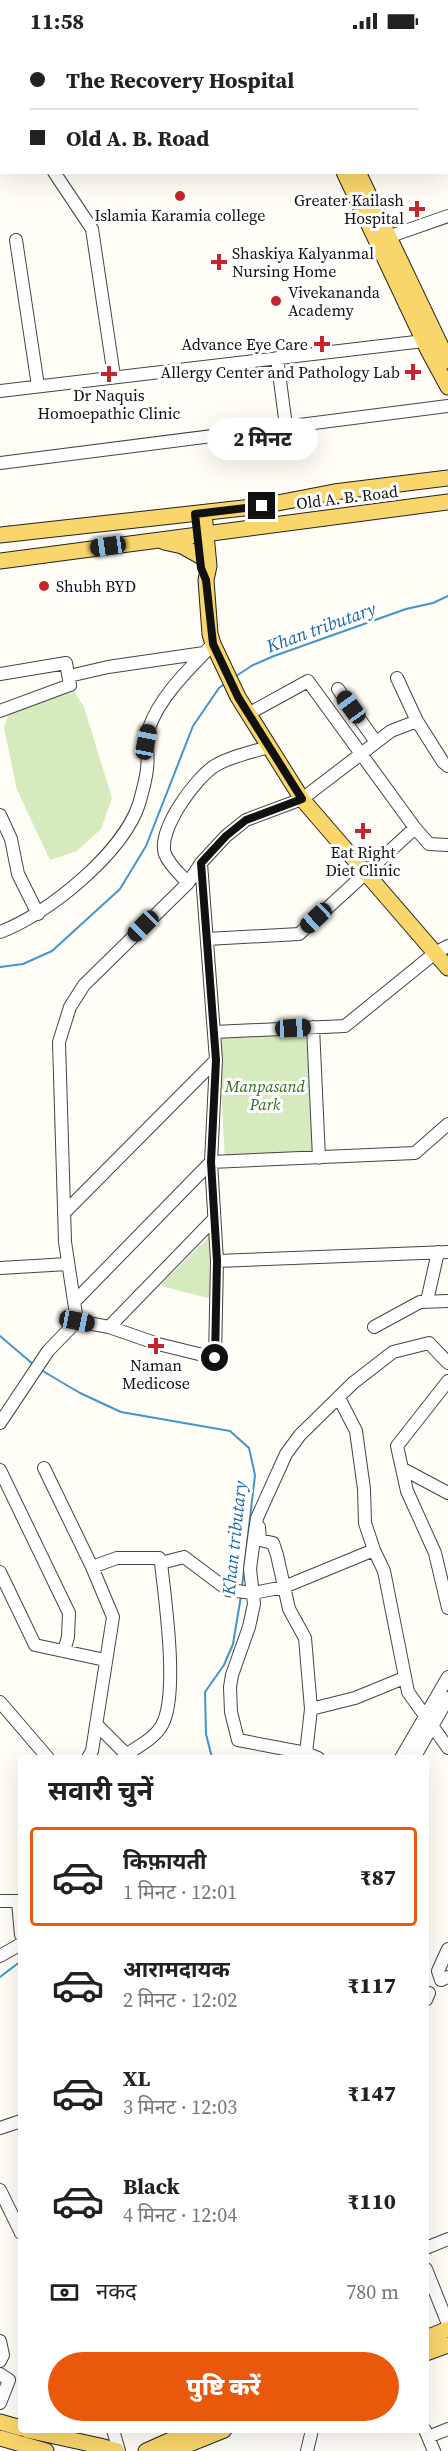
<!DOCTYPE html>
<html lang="hi">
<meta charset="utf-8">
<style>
:root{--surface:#fff;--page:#f2f2f2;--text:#222;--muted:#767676;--line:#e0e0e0;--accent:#ea580c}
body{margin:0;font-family:"Source Serif 4","Noto Sans Devanagari",serif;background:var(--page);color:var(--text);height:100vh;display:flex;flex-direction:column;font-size:22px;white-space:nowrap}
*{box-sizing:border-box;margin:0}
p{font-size:20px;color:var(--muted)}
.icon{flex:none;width:33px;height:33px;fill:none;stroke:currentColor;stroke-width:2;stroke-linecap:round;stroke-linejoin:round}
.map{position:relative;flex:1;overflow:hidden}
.side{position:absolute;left:18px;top:1713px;width:411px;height:678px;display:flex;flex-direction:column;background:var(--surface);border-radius:6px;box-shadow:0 6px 24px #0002}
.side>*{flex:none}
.guide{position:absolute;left:0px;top:0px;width:448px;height:132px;box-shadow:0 6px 24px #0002;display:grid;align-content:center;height:132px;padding:0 30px;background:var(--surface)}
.end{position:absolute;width:27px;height:27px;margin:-14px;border:8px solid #111;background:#fff;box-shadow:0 0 0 3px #fff}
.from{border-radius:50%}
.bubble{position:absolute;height:42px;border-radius:21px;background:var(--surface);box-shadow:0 6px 24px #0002;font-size:20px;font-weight:800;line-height:42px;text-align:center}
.car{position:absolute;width:18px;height:36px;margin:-18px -9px;border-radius:8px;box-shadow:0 0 4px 2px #0007;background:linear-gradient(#222 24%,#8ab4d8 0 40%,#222 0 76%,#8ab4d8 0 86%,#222 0)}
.guide b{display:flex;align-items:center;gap:21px;height:57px;font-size:22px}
.guide b+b{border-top:2px solid var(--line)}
.guide i{width:15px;height:15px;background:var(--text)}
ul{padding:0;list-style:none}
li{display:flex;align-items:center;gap:18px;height:99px;margin:0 12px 9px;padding:0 18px;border:3px solid transparent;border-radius:6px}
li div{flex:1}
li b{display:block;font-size:22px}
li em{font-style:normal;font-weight:800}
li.on{border-color:var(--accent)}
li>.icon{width:54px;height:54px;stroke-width:1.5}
h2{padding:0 30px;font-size:27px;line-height:72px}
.pay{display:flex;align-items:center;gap:15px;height:66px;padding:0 30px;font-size:22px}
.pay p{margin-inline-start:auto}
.cta{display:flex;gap:12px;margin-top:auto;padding:12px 30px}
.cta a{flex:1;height:69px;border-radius:36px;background:var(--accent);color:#fff;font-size:24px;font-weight:800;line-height:69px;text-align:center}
.status{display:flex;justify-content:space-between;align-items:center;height:42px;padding:0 30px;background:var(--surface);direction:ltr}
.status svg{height:16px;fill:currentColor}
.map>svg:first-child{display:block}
</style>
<div class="status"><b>11:58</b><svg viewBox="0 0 49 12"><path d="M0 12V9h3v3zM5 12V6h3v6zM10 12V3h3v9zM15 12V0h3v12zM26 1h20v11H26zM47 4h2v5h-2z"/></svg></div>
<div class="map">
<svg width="448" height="2409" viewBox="0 0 448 2409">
<rect width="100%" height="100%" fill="#fffdf5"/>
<path fill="#d5ebbd" d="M72,646l12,19 28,91 -11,31 -24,22 -27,9 -33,-70 -13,-62 8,-22z
M306,990l7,122 -88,5 -7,-122z
M211,1193l11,67 -60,-16 -1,-2z"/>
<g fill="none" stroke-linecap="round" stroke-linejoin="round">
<path stroke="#3f96cf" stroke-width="2" d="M236,634l17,-11 21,-9 132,-47 27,-6 15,-7
M0,925l23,-3 29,-13 68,-62 26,-43 47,-120 26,-38 7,-5
M0,1294l34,29
M41,1328l39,23 41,19 109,19 19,17 6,27 -13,112
M212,1716l-6,-24 -1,-42 19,-27 9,-21 8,-48
M0,1935l21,-16"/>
<g stroke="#444" stroke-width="14">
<path id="minor" d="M15,2v-2
M0,47l2,-4
M447,62l1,-1
M447,120h1
M54,130l38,57 22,147
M388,195l60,-21
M16,198l22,146
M277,316l9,68
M0,349l424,-50
M0,421l448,-57
M0,632l66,-11 4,22 -70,26
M69,634l39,-9 96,-14
M397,636l20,43 26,41 5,4
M338,647l38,53
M248,672l60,-33 107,147 14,16 19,1
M0,773l11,24 7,35 20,40
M188,841c-7,-8 -19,-18 -23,-29 -8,-24 31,-77 51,-89 16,-9 36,-13 53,-18
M0,890c47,-17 123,-79 139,-128 3,-11 7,-24 8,-35 2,-14 -2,-28 2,-41 11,-32 41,-60 64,-84
M207,897l92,-5 116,-106
M313,985l6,131
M214,990l131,-6 90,-73 13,-7
M64,1171l152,-153
M217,1219l231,-9
M0,1226l68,-4
M427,1259l11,-49
M74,1260l137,-140 204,-9 33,-29
M77,1279l-12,-79 -6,-200 11,-35 14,-22 104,-102 13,-20 25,-27 20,-16 56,-21 89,-68 26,-10
M77,1279l32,6 49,17 57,14 2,-97 -6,-99 5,-102 -15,-197
M109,1285l105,-108
M374,1285l46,-25 28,-1
M448,1339l-51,65 10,45 28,62 13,55
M339,1356l17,33 8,58 1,34 9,27 10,21 24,121 40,56
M0,1381l48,-72 29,-30
M44,1426l48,99 21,50 -21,134 -4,7
M403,1427l45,24
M0,1428l69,143 -1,24 -4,14
M259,1485l1,13 13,3 4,12 12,54 16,29 6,71 -5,44
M92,1525l25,-9h42l2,5 23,-6 44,33 25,3 31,-6 90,-37
M0,1530l35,73 70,15
M0,1660l48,56
M311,1667l44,-11 49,-20
M96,1682l34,34
M127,1712c12,-8 28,-16 35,-29 17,-30 3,-126 -1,-162
M318,1716l-12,-5 -68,-13 -7,-28 -1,-25 2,-12 17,-48 5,-23 -4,-35 5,-38 2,-13 29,-64 14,-19 53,-52 40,-31 36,-9 19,20
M401,1716l47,-81
M414,1716l34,-60
M0,1859h21
M18,1860l3,33
M448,1907l-10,22 3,9 7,-3
M0,1914l21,-12
M426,1958l3,-7
M0,2086l21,-7
M0,2148l21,43
M426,2206l22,-9
M426,2227l22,55
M0,2299l3,14 -3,6
M0,2332l9,6 -9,23
M113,2388l6,21
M425,2388l9,21
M428,2395l20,-8
M307,2409l5,-21"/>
</g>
<g stroke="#222" stroke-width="17">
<path id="major" d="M282,0l1,2
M296,0l1,2
M344,130l85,180 19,35
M358,130l90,189
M204,471l5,53 -3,14 4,54 3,10 25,53 64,102 146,169
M0,493l262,-29 72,-14 114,-14
M164,500l18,4 18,10
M0,519l448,-59
M426,2296l22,-9
M426,2311l22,-8
M0,2380l21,6
M27,2388l73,16
M0,2396l46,13
M98,2409l2,-5 17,5
M146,2409l47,-21
M172,2409l52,-21"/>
</g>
<use href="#minor" stroke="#fff" stroke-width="12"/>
<use href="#major" stroke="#f9d66b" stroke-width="15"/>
</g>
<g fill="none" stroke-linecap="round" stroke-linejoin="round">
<path stroke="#111" stroke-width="8" d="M215,1316l2,-97 -6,-99 5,-102 -15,-197 25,-27 20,-16 56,-21 -64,-102 -25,-53 -7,-64 -5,-12 -6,-54 67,-8"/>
</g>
<g fill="#c4262e" stroke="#fff" stroke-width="2">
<circle cx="180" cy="154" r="6"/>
<path d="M414 158h6v6h6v6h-6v6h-6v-6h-6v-6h6z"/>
<path d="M216 211h6v6h6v6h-6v6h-6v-6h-6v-6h6z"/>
<circle cx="276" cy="259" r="6"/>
<path d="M319 293h6v6h6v6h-6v6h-6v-6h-6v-6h6z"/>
<path d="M410 321h6v6h6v6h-6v6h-6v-6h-6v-6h6z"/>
<path d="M106 323h6v6h6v6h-6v6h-6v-6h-6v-6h6z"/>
<circle cx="44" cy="544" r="6"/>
<path d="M360 780h6v6h6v6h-6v6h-6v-6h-6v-6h6z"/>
<path d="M153 1295h6v6h6v6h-6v6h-6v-6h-6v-6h6z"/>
</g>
<g text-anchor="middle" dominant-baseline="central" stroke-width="6" stroke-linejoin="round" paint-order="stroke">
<g font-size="16" fill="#111" stroke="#fff">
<text x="404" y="158" text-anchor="end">Greater Kailash<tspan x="404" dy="18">Hospital</tspan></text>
<text x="180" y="173">Islamia Karamia college</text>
<text x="232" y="211" text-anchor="start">Shaskiya Kalyanmal<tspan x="232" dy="18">Nursing Home</tspan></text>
<text x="288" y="250" text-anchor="start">Vivekananda<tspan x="288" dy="18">Academy</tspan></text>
<text x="308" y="302" text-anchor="end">Advance Eye Care</text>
<text x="400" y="330" text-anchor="end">Allergy Center and Pathology Lab</text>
<text x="109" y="353">Dr Naquis<tspan x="109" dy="18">Homoepathic Clinic</tspan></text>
<text x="56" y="544" text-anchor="start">Shubh BYD</text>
<text x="363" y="810">Eat Right<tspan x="363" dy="18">Diet Clinic</tspan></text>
<text x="156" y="1323">Naman<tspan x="156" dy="18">Medicose</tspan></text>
</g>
<g font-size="16" fill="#111" stroke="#fff">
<text transform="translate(347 455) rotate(-7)">Old A. B. Road</text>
</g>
<g font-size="16" font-style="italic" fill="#2f6b1f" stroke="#fff">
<text x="265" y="1044">Manpasand<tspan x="265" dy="18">Park</tspan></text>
</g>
<g font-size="18" font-style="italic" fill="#1768a6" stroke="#fff">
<text transform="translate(321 585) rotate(-20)">Khan tributary</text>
<text transform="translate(234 1496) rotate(-84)">Khan tributary</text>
</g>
</g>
</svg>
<i class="end from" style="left:215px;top:1316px"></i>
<i class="end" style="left:262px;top:464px"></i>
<div class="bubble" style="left:207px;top:376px;width:111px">2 मिनट</div>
<i class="car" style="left:108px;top:504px;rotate:262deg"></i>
<i class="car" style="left:351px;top:665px;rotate:324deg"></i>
<i class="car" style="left:146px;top:700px;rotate:11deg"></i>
<i class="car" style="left:316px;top:876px;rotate:227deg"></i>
<i class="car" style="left:143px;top:884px;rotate:225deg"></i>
<i class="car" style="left:293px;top:986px;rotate:87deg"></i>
<i class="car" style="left:77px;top:1279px;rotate:101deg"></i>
<div class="guide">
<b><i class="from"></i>The Recovery Hospital</b>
<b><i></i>Old A. B. Road</b>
</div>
<section class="side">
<h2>सवारी चुनें</h2>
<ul>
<li class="on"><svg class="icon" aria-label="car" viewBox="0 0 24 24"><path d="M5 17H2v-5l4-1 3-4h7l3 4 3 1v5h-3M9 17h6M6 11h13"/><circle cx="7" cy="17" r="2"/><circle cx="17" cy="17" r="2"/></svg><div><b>किफ़ायती</b><p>1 मिनट · 12:01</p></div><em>₹87</em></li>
<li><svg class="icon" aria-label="car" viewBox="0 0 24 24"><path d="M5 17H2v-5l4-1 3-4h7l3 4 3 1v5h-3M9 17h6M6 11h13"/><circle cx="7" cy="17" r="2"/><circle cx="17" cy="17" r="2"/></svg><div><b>आरामदायक</b><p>2 मिनट · 12:02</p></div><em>₹117</em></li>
<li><svg class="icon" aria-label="car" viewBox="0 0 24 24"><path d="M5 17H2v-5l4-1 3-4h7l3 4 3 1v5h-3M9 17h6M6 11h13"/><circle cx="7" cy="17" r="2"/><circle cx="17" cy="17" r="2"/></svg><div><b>XL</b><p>3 मिनट · 12:03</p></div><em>₹147</em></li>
<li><svg class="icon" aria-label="car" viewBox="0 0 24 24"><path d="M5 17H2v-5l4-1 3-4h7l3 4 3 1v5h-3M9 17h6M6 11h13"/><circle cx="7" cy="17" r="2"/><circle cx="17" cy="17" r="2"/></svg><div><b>Black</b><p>4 मिनट · 12:04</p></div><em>₹110</em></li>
</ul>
<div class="pay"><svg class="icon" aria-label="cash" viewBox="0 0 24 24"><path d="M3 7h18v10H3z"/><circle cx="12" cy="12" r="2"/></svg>नकद<p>780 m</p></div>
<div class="cta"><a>पुष्टि करें</a></div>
</section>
</div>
